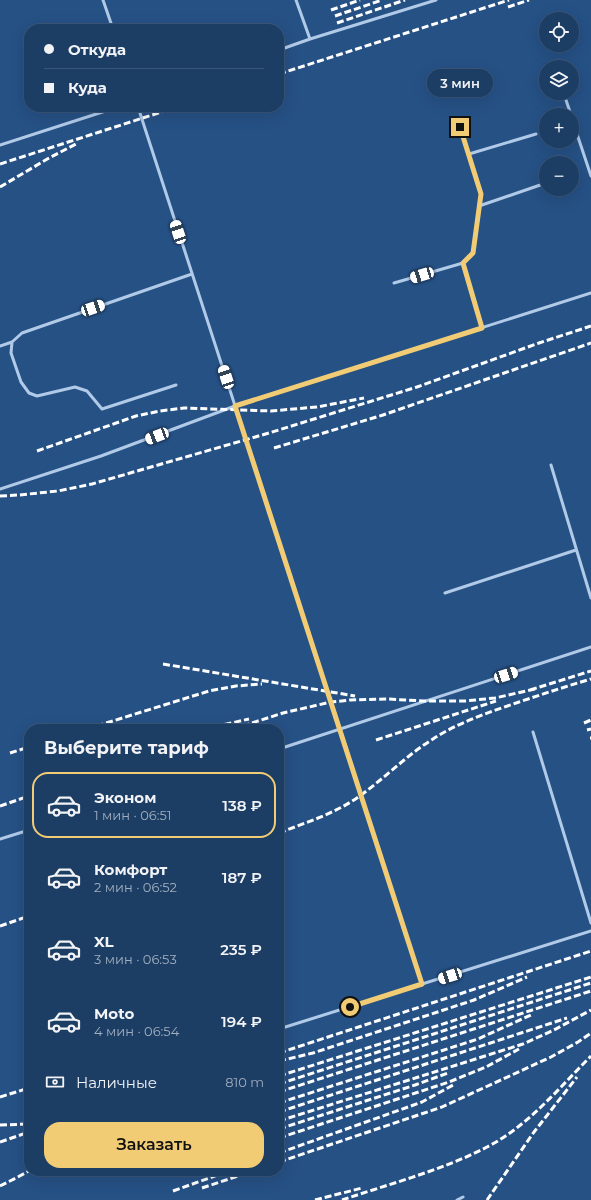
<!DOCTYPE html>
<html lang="ru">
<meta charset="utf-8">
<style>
:root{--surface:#1c3d64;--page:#25446a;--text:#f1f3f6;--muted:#a0aebf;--line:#3a5678;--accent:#f1cc75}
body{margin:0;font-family:Montserrat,sans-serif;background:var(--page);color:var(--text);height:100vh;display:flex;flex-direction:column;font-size:15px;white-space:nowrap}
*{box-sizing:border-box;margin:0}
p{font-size:13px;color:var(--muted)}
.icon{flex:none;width:22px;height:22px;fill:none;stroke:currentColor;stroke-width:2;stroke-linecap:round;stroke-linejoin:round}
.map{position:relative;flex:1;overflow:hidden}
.panel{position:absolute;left:24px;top:724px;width:260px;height:452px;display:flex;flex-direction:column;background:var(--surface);border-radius:16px;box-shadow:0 4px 16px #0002,0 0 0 1px var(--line)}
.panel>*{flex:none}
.banner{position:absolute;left:24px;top:24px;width:260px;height:88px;border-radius:16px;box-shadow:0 4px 16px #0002,0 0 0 1px var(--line);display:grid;align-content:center;height:88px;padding:0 20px;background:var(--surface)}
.buttons{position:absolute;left:539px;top:12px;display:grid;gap:8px}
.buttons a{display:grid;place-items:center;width:40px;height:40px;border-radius:50%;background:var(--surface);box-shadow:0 4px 16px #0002,0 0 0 1px var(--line);font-size:20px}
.end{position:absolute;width:18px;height:18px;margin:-9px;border:5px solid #f1cc75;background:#111;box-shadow:0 0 0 2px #111}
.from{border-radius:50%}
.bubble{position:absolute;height:28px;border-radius:14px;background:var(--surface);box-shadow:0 4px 16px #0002,0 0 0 1px var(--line);font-size:13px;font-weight:600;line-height:28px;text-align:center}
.car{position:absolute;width:12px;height:24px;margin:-12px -6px;border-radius:5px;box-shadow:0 0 3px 1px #0007;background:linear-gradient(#fff 24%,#345 0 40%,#fff 0 76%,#345 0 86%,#fff 0)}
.banner b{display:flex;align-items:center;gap:14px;height:38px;font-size:15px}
.banner b+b{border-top:1px solid var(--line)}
.banner i{width:10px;height:10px;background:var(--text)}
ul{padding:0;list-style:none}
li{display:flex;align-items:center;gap:12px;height:66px;margin:0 8px 6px;padding:0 12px;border:2px solid transparent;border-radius:16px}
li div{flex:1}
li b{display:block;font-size:15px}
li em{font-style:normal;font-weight:600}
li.on{border-color:var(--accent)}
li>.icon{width:36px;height:36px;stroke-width:1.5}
h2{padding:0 20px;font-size:18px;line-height:48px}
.pay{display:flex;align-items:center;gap:10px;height:44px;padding:0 20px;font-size:15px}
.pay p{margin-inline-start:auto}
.primary-button{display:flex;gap:8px;margin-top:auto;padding:8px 20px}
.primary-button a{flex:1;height:46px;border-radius:16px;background:var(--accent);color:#111;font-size:16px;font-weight:600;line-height:46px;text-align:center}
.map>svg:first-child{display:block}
</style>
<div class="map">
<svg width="591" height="1200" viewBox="0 0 591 1200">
<rect width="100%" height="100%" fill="#265185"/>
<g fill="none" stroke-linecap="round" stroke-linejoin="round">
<path stroke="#b0cae8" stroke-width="3" d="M103,0l10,29
M296,0l14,39
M279,50l31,-11 126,-39
M566,100l5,15
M138,107l202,622 82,256
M572,119l19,57
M0,145l118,-38
M469,154l67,-20
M479,206l67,-23
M463,263l19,65
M394,283l69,-20 10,-10 8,-59 -21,-67
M0,346l12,-4
M176,385l-74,24 -15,-18 -12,-4 -38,9 -8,-3 -8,-11 -10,-29 1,-11 10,-9 170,-59
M551,465l40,133
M0,489l101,-33 134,-50 356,-113
M445,593l131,-43
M533,732l58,191
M279,749l312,-102
M0,839l29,-9
M279,1029l312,-98
M457,1200l6,-3"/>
<path stroke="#fff" stroke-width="3" stroke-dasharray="7 3" stroke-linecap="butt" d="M508,7l21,-7
M331,10l29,-10
M335,16l47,-16
M337,23l68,-23
M279,74l230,-74
M0,164l177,-57
M0,187l49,-29 27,-14
M274,448l109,-33 208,-72
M37,451l99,-35 24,-5 24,-3 87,3 46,-4 47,-9
M0,496l19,-1 39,-4 34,-7 177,-51 148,-46 122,-44 52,-17
M163,664l192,32
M530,690l61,-19
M584,723l7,-3
M87,729l122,-38 27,-5 26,-2
M205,729l44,-10
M233,729l50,-16 48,-11 19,-2 37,-1 37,2h41l30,-3 40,-9
M587,730l4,-1
M590,738h1
M376,740l120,-39
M10,753l19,-6
M0,806l29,-10
M279,833c28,-11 58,-20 82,-38 25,-18 46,-40 72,-56 26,-17 57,-27 86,-37 24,-8 48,-16 72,-23
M0,926l29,-10
M279,1053l312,-102
M279,1061l34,-8 161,-53 53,-23
M279,1076l312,-99
M279,1084l312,-101
M279,1092l312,-101
M0,1097l29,-9
M279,1103l199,-64 53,-24
M279,1112l288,-94
M279,1121l244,-77 31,-14 37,-20
M0,1125l29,-1
M279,1129l136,-44 33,-12
M279,1138l170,-56 37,-15 33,-18
M0,1142l29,-10
M279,1153l143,-51 33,-18
M279,1162l163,-55 109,-50 27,-15 13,-9
M168,1175l12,-4
M0,1186l16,-8 13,-7
M202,1188l51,-17
M173,1191l56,-20
M315,1200l47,-12
M342,1200c47,-16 101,-30 145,-53 41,-21 72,-59 104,-91
M487,1200l47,-68 43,-55"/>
</g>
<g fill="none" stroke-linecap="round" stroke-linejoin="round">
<path stroke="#f1cc75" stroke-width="5" d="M350,1007l72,-23 -187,-578 247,-78 -19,-65 10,-10 8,-59 -21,-67"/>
</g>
</svg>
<div class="buttons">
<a><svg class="icon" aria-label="locate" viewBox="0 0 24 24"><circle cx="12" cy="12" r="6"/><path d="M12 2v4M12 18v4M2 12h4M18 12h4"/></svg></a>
<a><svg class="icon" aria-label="layers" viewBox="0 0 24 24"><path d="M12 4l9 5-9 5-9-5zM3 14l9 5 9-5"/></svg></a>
<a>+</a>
<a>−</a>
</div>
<i class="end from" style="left:350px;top:1007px"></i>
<i class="end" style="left:460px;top:127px"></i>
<div class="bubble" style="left:427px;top:69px;width:66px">3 мин</div>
<i class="car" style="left:178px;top:232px;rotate:342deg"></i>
<i class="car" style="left:422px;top:275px;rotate:253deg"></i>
<i class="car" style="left:93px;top:308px;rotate:71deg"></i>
<i class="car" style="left:226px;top:377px;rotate:342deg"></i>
<i class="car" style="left:157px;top:436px;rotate:249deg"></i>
<i class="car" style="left:506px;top:675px;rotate:72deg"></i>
<i class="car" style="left:450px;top:976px;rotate:252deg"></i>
<div class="banner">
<b><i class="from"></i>Откуда</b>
<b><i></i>Куда</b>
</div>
<section class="panel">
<h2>Выберите тариф</h2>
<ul>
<li class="on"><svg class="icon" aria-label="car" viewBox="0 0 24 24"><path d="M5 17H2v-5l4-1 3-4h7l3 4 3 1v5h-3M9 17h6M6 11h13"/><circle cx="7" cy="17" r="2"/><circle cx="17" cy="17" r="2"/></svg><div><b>Эконом</b><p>1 мин · 06:51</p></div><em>138 ₽</em></li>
<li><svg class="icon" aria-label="car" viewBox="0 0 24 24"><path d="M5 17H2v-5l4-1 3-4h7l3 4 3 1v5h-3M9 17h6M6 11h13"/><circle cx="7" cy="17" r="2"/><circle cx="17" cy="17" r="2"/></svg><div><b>Комфорт</b><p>2 мин · 06:52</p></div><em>187 ₽</em></li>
<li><svg class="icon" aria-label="car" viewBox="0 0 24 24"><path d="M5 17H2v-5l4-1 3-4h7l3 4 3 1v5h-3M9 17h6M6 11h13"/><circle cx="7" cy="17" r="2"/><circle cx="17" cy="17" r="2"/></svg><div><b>XL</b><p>3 мин · 06:53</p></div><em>235 ₽</em></li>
<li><svg class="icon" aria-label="car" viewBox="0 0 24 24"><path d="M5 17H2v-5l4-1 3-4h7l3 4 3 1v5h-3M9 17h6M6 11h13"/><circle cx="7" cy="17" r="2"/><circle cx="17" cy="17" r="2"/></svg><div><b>Moto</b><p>4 мин · 06:54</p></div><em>194 ₽</em></li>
</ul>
<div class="pay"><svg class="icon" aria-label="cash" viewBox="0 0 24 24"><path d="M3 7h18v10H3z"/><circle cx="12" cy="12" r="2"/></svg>Наличные<p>810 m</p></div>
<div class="primary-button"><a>Заказать</a></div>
</section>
</div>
